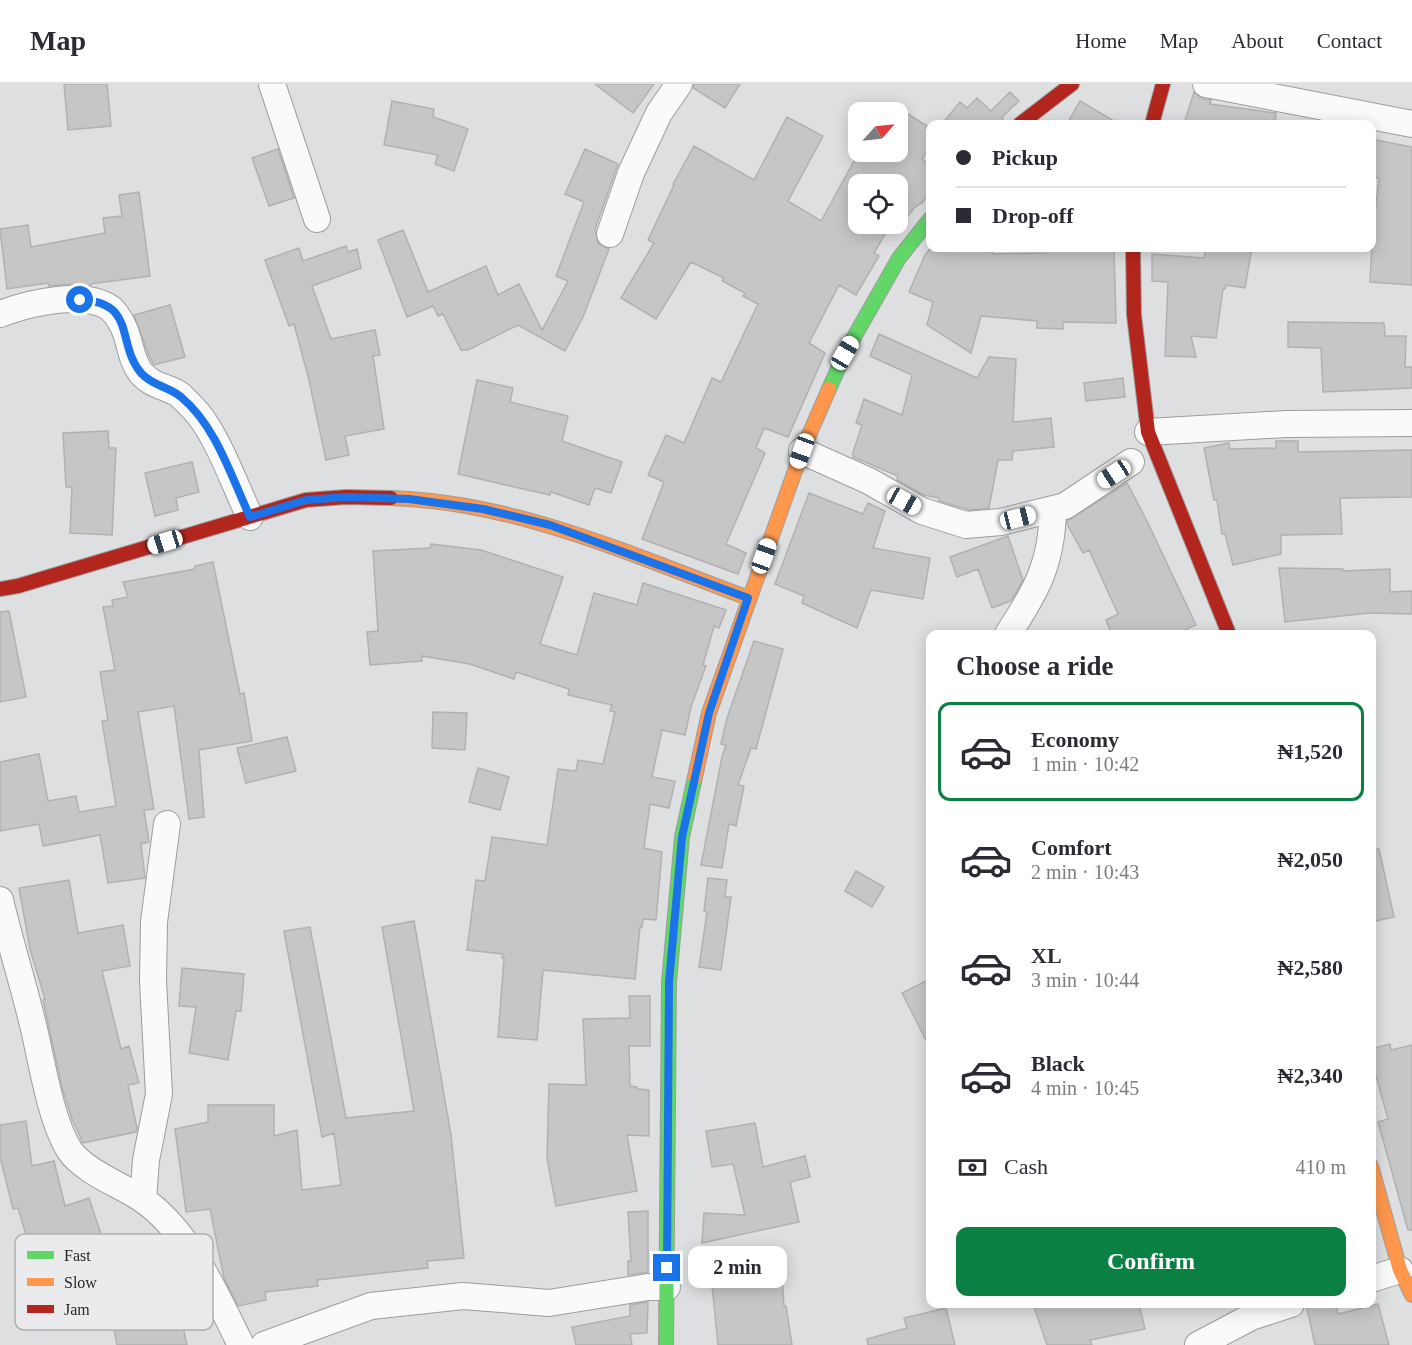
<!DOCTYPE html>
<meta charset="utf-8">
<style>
:root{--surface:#fff;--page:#f7f7f7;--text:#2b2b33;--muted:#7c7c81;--line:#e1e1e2;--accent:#0b8043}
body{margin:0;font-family:"Times New Roman",serif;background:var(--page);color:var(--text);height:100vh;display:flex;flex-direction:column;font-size:22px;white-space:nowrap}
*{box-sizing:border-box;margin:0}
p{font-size:20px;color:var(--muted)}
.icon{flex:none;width:33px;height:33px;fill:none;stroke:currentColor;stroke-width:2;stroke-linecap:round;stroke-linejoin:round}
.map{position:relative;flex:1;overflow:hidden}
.drawer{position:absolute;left:926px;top:546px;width:450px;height:678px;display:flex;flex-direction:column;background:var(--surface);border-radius:12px;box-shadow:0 3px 15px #0003}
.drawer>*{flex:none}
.top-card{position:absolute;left:926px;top:36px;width:450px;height:132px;border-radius:12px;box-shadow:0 3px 15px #0003;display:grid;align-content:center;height:132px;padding:0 30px;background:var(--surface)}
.needle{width:39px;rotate:63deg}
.controls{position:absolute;left:848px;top:18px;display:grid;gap:12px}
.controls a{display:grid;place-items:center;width:60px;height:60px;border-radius:12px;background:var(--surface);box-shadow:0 3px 15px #0003;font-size:30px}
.end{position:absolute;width:27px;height:27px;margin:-14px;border:8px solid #1a73e8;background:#fff;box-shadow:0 0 0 3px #fff}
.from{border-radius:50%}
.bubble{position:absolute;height:42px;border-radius:12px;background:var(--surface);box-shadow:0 3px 15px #0003;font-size:20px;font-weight:800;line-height:42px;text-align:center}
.car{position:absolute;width:18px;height:36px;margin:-18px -9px;border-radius:8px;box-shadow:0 0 4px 2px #0007;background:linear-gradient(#fff 24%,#345 0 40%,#fff 0 76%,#345 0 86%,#fff 0)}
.top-card b{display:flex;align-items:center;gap:21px;height:57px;font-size:22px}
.top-card b+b{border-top:2px solid var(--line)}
.top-card i{width:15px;height:15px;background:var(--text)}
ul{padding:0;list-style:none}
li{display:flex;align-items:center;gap:18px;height:99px;margin:0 12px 9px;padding:0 18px;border:3px solid transparent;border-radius:12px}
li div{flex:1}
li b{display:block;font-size:22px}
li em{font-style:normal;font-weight:800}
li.selected{border-color:var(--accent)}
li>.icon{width:54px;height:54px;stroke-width:1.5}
h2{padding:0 30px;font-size:27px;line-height:72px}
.pay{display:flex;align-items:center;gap:15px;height:66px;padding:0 30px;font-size:22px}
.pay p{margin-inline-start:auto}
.primary-button{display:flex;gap:12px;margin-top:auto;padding:12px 30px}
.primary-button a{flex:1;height:69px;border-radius:12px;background:var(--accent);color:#fff;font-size:24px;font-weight:800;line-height:69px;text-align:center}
header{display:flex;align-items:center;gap:36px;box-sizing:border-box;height:84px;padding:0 30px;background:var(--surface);border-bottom:2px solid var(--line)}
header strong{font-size:28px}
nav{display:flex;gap:33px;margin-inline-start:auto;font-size:21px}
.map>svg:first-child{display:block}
</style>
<header>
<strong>Map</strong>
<nav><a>Home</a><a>Map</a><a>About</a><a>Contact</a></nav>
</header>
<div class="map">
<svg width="1412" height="1261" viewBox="0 0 1412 1261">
<rect width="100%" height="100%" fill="#dedfe0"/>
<path fill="#c6c6c6" stroke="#b1b1b2" stroke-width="1.5" d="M64,0h43l4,42 -43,4z
M595,0h59l-21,29z
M694,0h46l-15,24 -32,-20z
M1010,8l9,9 -16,15 -1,8h-60l18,-22 7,6 10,-10 14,13z
M1194,8l9,7 8,1 -1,4 66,9 -1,11h-91z
M392,17l42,8 -1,8 35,12 -14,42 -19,-7 3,-9 -54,-10z
M1080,17l39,23h-52z
M897,23l33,21v19l-8,12 8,6v25l-7,12 -8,5 -18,23v-46h-39v40h33l-17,29 5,3 -23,39 -17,-10 -30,58 16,10 -37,84 -24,-9 -8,20 9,5 -39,91 20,9 -8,21 -96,-35 22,-57 -16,-7 18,-40 18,8 28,-65 9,4 37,-78 -15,-8 2,-3 -23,-12 2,-3 -33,-16 -35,57 -35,-21 33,-55 -6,-3 26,-55 -1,-1 21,-38 60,34 33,-63 36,19 -35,65 33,20 38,-69h38z
M1371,55l41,8v138l-42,-3 2,-40 7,-64 -8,-1z
M278,65l16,49 -25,8 -17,-48z
M585,65l33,15 -23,65 3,14 11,6 -26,68 -18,34 -47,-26 -50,25h-7l-18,-36 -5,2 -5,-10 -26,11 -29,-77 25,-10 25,62 58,-26 12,29 21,-11 23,46 26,-49 -12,-5 28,-74 -19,-8z
M139,108l11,84 -60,8 1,2 -21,-2 -21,2 -1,-3 -41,6 -7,-60 28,-4 3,22 74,-14 -2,-15 19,-2 -3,-21z
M346,162l2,6 9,-3 4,19 -49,18 19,53 44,-9 5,25 -7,1 11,73 -39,7 4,19 -23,5 -17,-80 -15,-56 -5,2 -24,-66 34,-12 4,13z
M931,164h63l-2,6 55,-1v-5h67l2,75 -53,-1v7l-26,-1v-7l-56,-5 -10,37 -44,-28 6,-23 -24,-10 16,-37z
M1206,164h46l-7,40 -19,-3 -1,4h-2l-7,49 -25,-2 5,21 -31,-1 3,-74 -16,-1v-27l52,4z
M170,221l15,52 -31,8 -5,-9 -15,-41z
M1288,238l96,1 1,13h21l-1,31h7v21l-89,4 -2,-44 -33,-1z
M879,250l98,44 12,-21 27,2 -3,63 38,-4 3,29 -41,4 -1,9h-14l-9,48 -19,2 -31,-9v-3l-15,-3 -27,-15 1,-4 -45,-19v-5l9,-27 -6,-2 8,-24 38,16 10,-40 -42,-19z
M1123,294l2,19 -39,4 -2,-18z
M477,296l36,8 -3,14 58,14 -6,25 60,21 -11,31 -16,-5 -6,17 -38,-13 -1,3 -92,-21z
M108,347l1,17h7l-4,87 -42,-2 2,-46h-6l-3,-54z
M1276,357h22v11l114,-2v47l-72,1 2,36 -61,1v19l-48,11 -8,-31h-3l-5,-34h-3l-10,-52 25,-5 1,6 46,-1z
M192,378l7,30 -23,6 2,12 -23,6 -10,-43z
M1127,399l19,36 50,106 -20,9h-64l-6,-14 12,-6 -29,-64 -6,3 -16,-29v-3z
M809,409l54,21 5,-11 17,8 -12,37 57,10 -7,41 -52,-9 -14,38 -55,-25 2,-7 -29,-12z
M1008,452l15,44 -12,21 -19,7 -14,-39 -21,8 -7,-20z
M431,460l50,6 82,27 -23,67 37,11 17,-62 43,12 6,-22 83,27 -7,18 -5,-2 -11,39 3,1 -15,41 -6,28 -23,-5 -10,47 23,4 -6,27 -19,-4 -6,44 18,4 -6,68 -13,-1 -1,8h-2l-5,52 -92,-9 -6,70 -39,-3 6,-79h-2l1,-4 -36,-4 9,-70 9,1 7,-44 55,8 11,-76 18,2 2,-11 25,4 12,-52 -5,-1 2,-6 -44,-10 1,-6 -53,-17 -2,7 -44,-15 -48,-8v5l-52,4 -3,-33 11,-1 -5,-80 57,-3z
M213,478l27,132 4,-1 8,48 -53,9 5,67 -15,2 -15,-113 -36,6 16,97 -10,1 5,32 -8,2 4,34 -37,5 -8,-48 -57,11 -4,-22 -39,7v-69l39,-8 9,47 28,-5 3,16 37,-6 -14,-85 6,-1 -8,-48 15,-2 -12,-63 10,-1 -1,-6 16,-3 -5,-15 72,-13v-3z
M1279,484l64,1v2l47,-2v23l22,-1v23l-42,-1 -85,9z
M9,527l17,86 -26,5v-90z
M754,557l29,8 -27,100 -5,-1 -13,37 6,1 -8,40 -7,-2 -7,44 -21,-3 21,-108 4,-12 -5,-1 6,-26z
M433,628l34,1 -2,37 -33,-2z
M287,653l9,34 -50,12 -9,-35z
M478,684l31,9 -9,33 -31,-8z
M1379,765l15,68 -23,5v-72z
M856,787l28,16 -12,20 -27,-16z
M708,794l19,2 -2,17h6l-10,73 -22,-3 8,-55 -3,-1z
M69,796l9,53 45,-8 7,41 -28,5 19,78 8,-3 10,37 -11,2 9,43 -1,4 -53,11 -11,-24 -10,-31 -19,-88 2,-1 -15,-50 -11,-61z
M414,837l37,214 13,123 -37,3 1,7 -111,12 1,6 -53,6 1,8 -28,6 -14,-28 -14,-69 -24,3 -11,-83 33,-7v-17h66v31l23,-6 5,60 39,-5 -7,-52 -12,4 -38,-206 26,-4 36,191 68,-7 -32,-184z
M182,884l62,6 -3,37h-5l-8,49 -39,-7 7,-46 -17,-1z
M930,895v69l-28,-55z
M629,912h21v50h-21l1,40 7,1v2l12,1v46l-22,-1 10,56 -81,15 -9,-48 2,-74 37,1 -3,-66 47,-1z
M1390,960l1,6 21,-5v185h-4l-30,-108 10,-3 -17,-61v-9z
M26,1037l6,45 22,-5 11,45 24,-8 12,36 -69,21 -14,-47 -5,1 -13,-52v-32z
M755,1039l8,44 42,-11 5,21 -20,5 9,40 -97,21 2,-30 41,2 -12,-51 -21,3 -6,-36z
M648,1127v61l-20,3v-14h3l-3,-49z
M781,1177l3,45h2l6,39h-74l-8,-80z
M177,1215l10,46h-70l-6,-32z
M648,1218l-1,31 -17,1 2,11h-56l-4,-18 58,-11v-11z
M1033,1220h106l6,25 -55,11 2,5h-45z
M1306,1220h30l2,10 40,-10 11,41h-74z
M946,1224l9,37h-87l-1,-6 40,-11 -3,-10z"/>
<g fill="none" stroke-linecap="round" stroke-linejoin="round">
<g stroke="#9d9d9e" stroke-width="28">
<path id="street" d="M272,0l45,135
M1206,0l206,40
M610,150l21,-61 28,-60 20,-29
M0,230c29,-11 83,-24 110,-6 5,4 10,12 13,18 8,16 7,33 18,47 12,14 26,13 39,22 4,4 9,9 13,13 23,23 42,78 57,109
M1148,348l138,-8 126,-1
M802,367l67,30 53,30 44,14 35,-3 64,-16 66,-44
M1008,550c29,-44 44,-71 45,-125
M0,816c10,43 24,86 34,129 8,34 17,93 36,122 15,21 51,34 72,48 48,33 74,96 99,146
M143,1116l3,-40 13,-66 -6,-113 1,-59 13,-98
M1371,1195l29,-9
M264,1261l107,-39 92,-10 86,7 99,-16h19
M1198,1261l53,-28 40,-13"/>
</g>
<g stroke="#9d9d9e" stroke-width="16">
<path id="fast" d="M829,305l16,-36 54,-95 31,-39
M666,1261l3,-363 13,-145 13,-60"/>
</g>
<g stroke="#9d9d9e" stroke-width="16">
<path id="slow" d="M391,414c125,4 241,57 357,100
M695,693l14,-64 93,-262 27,-62
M1371,1082l29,104 12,25"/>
</g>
<g stroke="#9d9d9e" stroke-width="16">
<path id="jam" d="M1020,40l52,-40
M1152,40l11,-40
M1133,164l1,67 14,117 81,202
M0,505l18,-3 288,-86 40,-3 45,1"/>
</g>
<use href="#street" stroke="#fafafa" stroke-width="26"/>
<use href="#fast" stroke="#63d668" stroke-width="14"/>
<use href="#slow" stroke="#ff974d" stroke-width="14"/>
<use href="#jam" stroke="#b3261e" stroke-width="14"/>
</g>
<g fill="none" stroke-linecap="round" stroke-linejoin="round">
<path stroke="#1a73e8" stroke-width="8" d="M80,216c58,2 35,44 62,74 11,12 28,13 39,23 35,29 50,79 69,120l56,-17 40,-3 63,2 74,10 67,16 198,73 -39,115 -27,124 -13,145 -2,286"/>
</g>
<rect x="15" y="1150" width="198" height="96" rx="9" fill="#ebebee" stroke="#b0b0b3" stroke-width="1.5"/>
<rect x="27" y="1167" width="27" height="8" fill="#63d668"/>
<rect x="27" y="1194" width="27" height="8" fill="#ff974d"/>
<rect x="27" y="1221" width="27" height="8" fill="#b3261e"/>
<g font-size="16" fill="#282829">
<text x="64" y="1177">Fast</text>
<text x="64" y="1204">Slow</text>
<text x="64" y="1231">Jam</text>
</g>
</svg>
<div class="controls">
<a><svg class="needle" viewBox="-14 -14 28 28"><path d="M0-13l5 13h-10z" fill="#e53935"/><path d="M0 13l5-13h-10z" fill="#7c7c81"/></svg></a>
<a><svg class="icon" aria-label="locate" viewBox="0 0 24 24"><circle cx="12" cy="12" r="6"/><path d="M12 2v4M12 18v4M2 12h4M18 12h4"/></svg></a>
</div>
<i class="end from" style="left:80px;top:216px"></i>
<i class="end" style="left:667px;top:1184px"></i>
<div class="bubble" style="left:688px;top:1162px;width:99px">2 min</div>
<i class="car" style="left:845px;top:269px;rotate:30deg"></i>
<i class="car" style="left:802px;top:367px;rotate:200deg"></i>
<i class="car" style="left:1114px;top:390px;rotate:237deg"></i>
<i class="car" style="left:904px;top:417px;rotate:119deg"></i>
<i class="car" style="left:1018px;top:434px;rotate:76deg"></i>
<i class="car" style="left:165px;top:458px;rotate:253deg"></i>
<i class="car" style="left:764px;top:472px;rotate:20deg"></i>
<div class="top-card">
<b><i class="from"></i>Pickup</b>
<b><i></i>Drop-off</b>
</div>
<section class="drawer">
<h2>Choose a ride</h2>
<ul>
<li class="selected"><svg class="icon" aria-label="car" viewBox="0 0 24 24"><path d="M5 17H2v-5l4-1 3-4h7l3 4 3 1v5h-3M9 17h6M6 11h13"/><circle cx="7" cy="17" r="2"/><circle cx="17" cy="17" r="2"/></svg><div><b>Economy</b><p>1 min · 10:42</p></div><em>₦1,520</em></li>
<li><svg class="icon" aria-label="car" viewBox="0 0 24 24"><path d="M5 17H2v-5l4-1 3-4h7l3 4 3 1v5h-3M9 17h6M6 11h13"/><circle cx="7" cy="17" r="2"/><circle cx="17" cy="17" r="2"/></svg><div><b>Comfort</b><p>2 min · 10:43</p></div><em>₦2,050</em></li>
<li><svg class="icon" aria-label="car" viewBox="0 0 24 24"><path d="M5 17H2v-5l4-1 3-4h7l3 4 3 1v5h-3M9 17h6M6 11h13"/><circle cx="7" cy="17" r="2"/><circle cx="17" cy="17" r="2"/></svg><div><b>XL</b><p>3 min · 10:44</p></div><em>₦2,580</em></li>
<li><svg class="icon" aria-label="car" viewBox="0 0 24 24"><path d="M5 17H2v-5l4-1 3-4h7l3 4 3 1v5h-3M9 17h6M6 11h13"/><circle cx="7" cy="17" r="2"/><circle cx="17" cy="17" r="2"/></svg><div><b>Black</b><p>4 min · 10:45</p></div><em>₦2,340</em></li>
</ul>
<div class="pay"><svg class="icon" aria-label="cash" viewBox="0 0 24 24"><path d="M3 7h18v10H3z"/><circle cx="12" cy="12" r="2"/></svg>Cash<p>410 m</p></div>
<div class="primary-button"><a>Confirm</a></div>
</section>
</div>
